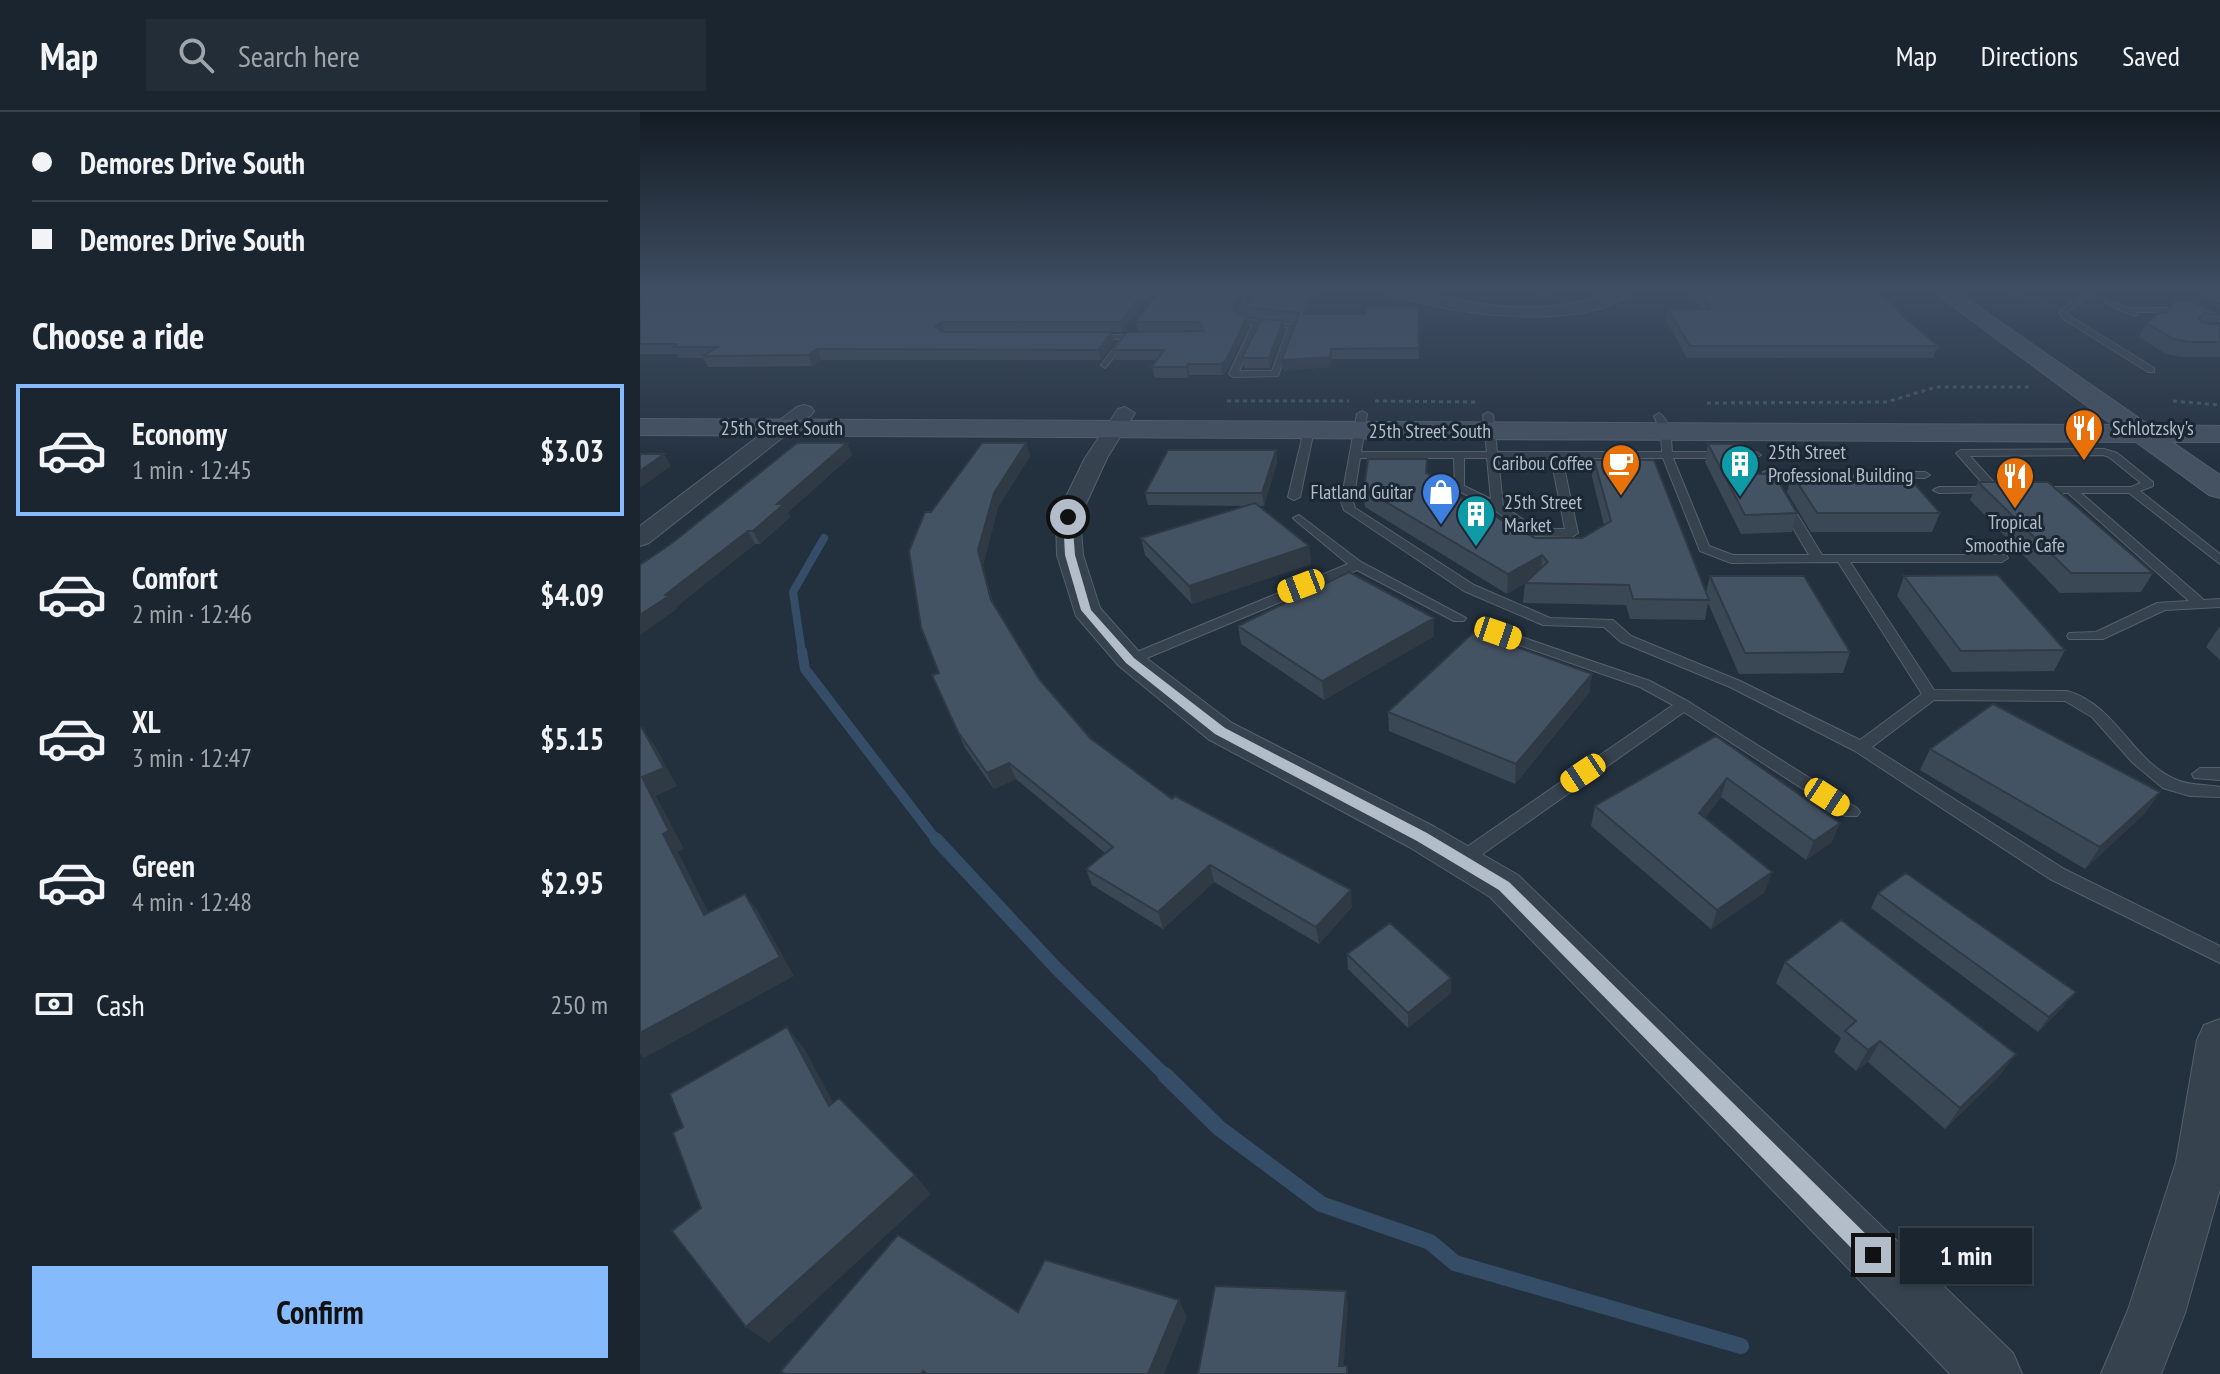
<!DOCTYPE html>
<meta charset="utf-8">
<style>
:root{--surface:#1a252f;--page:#232d37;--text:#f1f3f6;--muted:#9fa5aa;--line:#38424b;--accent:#85bafd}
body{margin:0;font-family:"PT Sans Narrow",sans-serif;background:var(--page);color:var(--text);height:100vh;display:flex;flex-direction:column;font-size:30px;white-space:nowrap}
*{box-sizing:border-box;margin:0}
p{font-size:26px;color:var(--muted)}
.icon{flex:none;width:44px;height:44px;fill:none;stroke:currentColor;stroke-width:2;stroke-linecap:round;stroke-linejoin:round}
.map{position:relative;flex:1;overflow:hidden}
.details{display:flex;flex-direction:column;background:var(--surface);width:640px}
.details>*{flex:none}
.banner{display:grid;align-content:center;height:176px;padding:0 32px;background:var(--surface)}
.end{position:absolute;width:36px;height:36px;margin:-18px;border:10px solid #b3bdca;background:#111;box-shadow:0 0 0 4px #111}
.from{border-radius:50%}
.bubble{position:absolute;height:56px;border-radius:0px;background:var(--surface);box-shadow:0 2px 6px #0004,0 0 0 2px var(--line);font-size:26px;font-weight:800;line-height:56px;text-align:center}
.car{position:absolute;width:24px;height:48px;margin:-24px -12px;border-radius:10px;box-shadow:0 0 6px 2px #0007;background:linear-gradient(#f5c518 24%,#345 0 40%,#f5c518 0 76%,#345 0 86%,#f5c518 0)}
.banner b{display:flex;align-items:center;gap:28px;height:76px;font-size:30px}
.banner b+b{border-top:2px solid var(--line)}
.banner i{width:20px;height:20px;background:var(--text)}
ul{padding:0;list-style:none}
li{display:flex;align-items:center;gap:24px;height:132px;margin:0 16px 12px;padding:0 16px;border:4px solid transparent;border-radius:0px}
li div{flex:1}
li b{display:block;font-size:30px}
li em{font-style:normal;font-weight:800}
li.selected{border-color:var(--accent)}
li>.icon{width:72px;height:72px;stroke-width:1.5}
h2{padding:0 32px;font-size:36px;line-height:96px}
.pay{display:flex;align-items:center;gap:20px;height:88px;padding:0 32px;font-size:30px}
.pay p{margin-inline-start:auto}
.action{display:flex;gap:16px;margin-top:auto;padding:16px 32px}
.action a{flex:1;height:92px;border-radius:0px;background:var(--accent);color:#111;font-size:32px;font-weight:800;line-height:92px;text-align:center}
header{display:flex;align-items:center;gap:48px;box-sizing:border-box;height:112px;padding:0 40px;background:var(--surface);border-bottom:2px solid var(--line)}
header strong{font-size:38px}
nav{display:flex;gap:44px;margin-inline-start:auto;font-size:28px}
.search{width:560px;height:72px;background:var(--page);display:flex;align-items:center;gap:20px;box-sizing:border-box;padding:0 28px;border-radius:0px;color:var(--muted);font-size:30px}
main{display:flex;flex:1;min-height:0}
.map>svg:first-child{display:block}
</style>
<header>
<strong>Map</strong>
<div class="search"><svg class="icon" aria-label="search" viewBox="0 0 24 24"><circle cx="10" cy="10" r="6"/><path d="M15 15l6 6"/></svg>Search here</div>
<nav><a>Map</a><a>Directions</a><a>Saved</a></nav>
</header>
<main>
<section class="details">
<div class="banner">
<b><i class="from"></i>Demores Drive South</b>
<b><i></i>Demores Drive South</b>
</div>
<h2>Choose a ride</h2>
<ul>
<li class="selected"><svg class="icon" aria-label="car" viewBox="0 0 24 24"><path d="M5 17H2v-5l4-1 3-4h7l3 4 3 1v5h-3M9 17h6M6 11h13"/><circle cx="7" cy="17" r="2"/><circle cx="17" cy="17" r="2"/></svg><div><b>Economy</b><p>1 min · 12:45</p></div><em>$3.03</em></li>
<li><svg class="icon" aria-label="car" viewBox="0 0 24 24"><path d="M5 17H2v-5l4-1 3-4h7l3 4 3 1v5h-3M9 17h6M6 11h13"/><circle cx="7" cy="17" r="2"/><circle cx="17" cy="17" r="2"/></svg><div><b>Comfort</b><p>2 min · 12:46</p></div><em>$4.09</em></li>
<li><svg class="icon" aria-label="car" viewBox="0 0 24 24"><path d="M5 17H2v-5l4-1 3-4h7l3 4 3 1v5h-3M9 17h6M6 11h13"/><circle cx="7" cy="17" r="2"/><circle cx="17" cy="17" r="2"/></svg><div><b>XL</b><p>3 min · 12:47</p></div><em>$5.15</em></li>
<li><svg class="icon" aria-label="car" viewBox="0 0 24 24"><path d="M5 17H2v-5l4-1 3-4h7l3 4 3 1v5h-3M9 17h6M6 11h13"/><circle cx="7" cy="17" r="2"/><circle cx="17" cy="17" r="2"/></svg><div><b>Green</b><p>4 min · 12:48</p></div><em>$2.95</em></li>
</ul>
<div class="pay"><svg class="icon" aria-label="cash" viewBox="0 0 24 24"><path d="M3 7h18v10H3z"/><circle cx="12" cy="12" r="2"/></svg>Cash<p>250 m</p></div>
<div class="action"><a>Confirm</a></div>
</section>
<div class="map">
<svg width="1580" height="1262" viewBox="0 0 1580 1262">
<rect width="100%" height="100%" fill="#23313f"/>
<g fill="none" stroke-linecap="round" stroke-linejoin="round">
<path stroke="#354d67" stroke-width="8" d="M162,541l-9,-61 31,-54"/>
<path stroke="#354d67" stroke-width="10" d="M162,539l3,18 132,172"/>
<path stroke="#354d67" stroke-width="13" d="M296,727l121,130 110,108"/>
<path stroke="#354d67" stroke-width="16" d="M525,963l54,53 102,76 109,38 25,21 286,83"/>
<g stroke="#55606d" stroke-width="2">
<path id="service" d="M609,178h8l-13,29 53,6 -19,51 -45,1 -4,-3 23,-49 -16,-5zM620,214l28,1 -16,44h-33z
M1439,178h8l4,5 -24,17 1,3 86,53v4h-6l-86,-54 -3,-7 24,-16z
M1558,178h9l13,6v5z
M1465,187l22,9h63l30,9v4l-30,-9h-54l2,2 -4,2 -29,-13z
M448,223h56l4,2 -19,2 -24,29 -4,-3 20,-26h-30z
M722,299l5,3 -6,38h126l-4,-37 5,-3 5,3 4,37h165l-1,-20 -7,-16 5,-3c12,8 12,25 13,39h84l5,3 -5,3h-83l36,88 24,9h76l-30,-51 6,-3 6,3 31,51h184l2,3 -6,4h-152l84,128 133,1c50,14 65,71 110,89 14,6 29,4 43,7v10l-30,-1 -27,-8 -30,-25 -41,-46 -27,-16 -131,-1 -62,47 192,122 156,77v17l-170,-84 -195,-128 -125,-64 -109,-45 -17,-15 -61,-2 -79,-34 -120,-81 -3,-8 16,-88zM720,346h94l1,31 38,20 37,27 42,1 6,-4 -16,-75h101l37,93 31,12 107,-1 84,132 -62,46 -120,-59 -109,-45 -18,-16 -63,-2 -76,-33 -119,-77 -2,-6zM824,346h23l4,41 -27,-13zM858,346h53l14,71h-28l-34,-23z
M669,315l5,3 -14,67 -6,3 -6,-3 16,-67z
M1464,337l13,4 36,29v4l-13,5 80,63v10l-91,-71h-48l123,107 16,-1v8l-55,3 -62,29h-34l-2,-3 2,-3 27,-1 61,-29 32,-2 -121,-108h-30l-6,-3 6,-3h93l10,-4 -32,-26 -6,-2 -133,1 29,32v4l-60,1 -6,-3 6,-3h47l-30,-34 5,-3z
M1127,359l46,1 5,3 -5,3 -50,-2v-4z
M1245,360h40l5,3 -5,3 -44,-1 -1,-2z
M659,403l62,47 105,56 -2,3h-10l-97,-51 -222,93h-10l-2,-3 2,-3 223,-93 -53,-44 -2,-2z
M858,517l152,52 39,21 168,106 3,4 -3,4h-12l-161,-104 -217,153 -6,2 -6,-2 -3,-5 3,-5 218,-150 -33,-18 -147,-51 -2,-3 2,-3z
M1560,656h20v12l-26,-2 -2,-4z"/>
</g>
<g stroke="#55606d" stroke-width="2">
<path id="minor" d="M745,178c43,0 85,16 128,17 20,1 41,0 61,-4 22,-4 38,-13 60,-13 -42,40 -156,26 -208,14 -13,-3 -31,-6 -41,-14z
M164,293l7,2 3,4 -3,4 -162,128 -9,3v-20l157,-119z
M485,295l10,6 -28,45 -27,59 3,38 17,53 41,46 91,69 203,104 83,48 495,478 9,21h-72l-460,-477 -81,-50 -201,-108 -89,-73 -43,-50 -19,-61 -1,-38 29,-59 33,-49z
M1580,907v170l-35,124 -24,61h-60l27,-64 48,-148 21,-122 7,-15z"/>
</g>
<g stroke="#55606d" stroke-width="2">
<path id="secondary" d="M1291,178h23l195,135 71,1v16h-48l48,33v23l-11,-3 -73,-53 -1496,-7v-16l1473,6z"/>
</g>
<path stroke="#435b5d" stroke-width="2" stroke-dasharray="3 3" stroke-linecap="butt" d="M1355,178l53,12"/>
<path stroke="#435b5d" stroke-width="3" stroke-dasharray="4 4" stroke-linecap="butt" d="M587,289h122
M735,289l102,1
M1533,289l47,4
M1067,291l180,-1 49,-15h95"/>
<use href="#service" fill="#37424f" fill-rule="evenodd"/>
<use href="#minor" fill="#37424f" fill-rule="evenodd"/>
<use href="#secondary" fill="#455262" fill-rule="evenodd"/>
</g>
<path fill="#3a4755" d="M0,178h513l-31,42h-10l2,10 -13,18h-280l-9,6 -104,1 -5,-9h-25l-2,-4h-36z
M608,178l-11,22 11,15 -21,44 -5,4h-33l-1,3h-33l-3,-11 5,-7h-42l-2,-10 25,-18 -2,-10z
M882,178h42l-20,6z
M1048,178h188l26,22 -1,3 37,31 -5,12h-246l-21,-38 2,-11h33z
M1535,189l45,14 -5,9 5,1v32h-38l-16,-3 -27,-17 7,-14 20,-10z
M607,195l61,7h57l53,-7 1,52h-87l-2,8 -47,4 -1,-11 13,-37 -12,-2 1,9 -14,38h-26l-2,-10 30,-38 -24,-4z
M207,331l5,12 -64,57 2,5 -30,27h-5l-79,63 1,2 -37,-44z
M386,331l4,13 -32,51 -15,58 10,39 46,75 51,59 82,61 180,108 -33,37 -105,-62 -51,47 -71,-44 -6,-16 19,-16 -89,-74 -22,10 -29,-41 -33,-73 7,-2 -8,-161z
M1068,332l51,30 38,39 -5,19 -51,2 -36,-72z
M636,338l1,12 -13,44h-5l50,40 2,18 -119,40 -47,-49 -4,-17 106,-32 -99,-1 -3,-12z
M954,348l112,132 4,-16 140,76 -7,21 -104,1 -31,-71 -3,17 -75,-1 -4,-14 -103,-2 2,-20 -18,11 -142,-87 -1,-18 63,-16 16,8v7l92,50h47l22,-13 -12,-48z
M1152,362l148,39 -8,19h-121l-24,-40z
M1338,370l175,91 -12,19 -81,1 -90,-93z
M1264,464l161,74 -11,21 -102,1 -55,-76z
M598,514l196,10 -110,64 -83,-56z
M1579,515h1v33l-14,-13z
M952,562l-3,19 -74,91 -126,-53 -1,-19z
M1076,624l116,106 -26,18 -85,-63 -16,21 60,74 -54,37 -120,-103 4,-20z
M1290,637l230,43 -15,21 -60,56 -165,-99z
M1238,781l186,113 -26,26 -167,-124z
M707,842l104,24v15l-43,35 -60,-59z
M1145,850l215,113 -55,54 -77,-67 -12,9 -22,-19 7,-14 -65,-55z"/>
<path fill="#303a45" d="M505,178h8l-31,42 -2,-10z
M602,178h6l-15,29 -1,-10z
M672,178h4l-11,34 -1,-10z
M904,178h20l-20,6z
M607,205l1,10 -21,44 -5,4 -1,-11z
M643,208l1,10 -14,38 -1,-10z
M302,210l3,10 -7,4 -3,-10z
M472,220l2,10 -13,18 -3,-10z
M177,237l4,11 -9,6 -4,-11z
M691,237l1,10 -2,8 -47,4 -1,-11z
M548,252l1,11 -1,3 -2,-11z
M207,331l5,12 -64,57 2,5 -30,27 -7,-13 24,-27z
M386,331l4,13 -32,51 -15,58 13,50 -5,-15 -13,-50 16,-57z
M636,338l1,12 -13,44 -2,-13z
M24,342l7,12 -31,22v-17z
M108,419l7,13 -79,63 1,2 -37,26v-20z
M669,434l2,18 -119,40 -3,-18z
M902,443l-1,19 -34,20 1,-20z
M794,506v18l-110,64 -2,-19z
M952,562l-3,19 -74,91 1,-20z
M2,616l13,18 22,40 -21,10 28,53 -6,3 41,81 -15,-18 -41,-81 -21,-57z
M369,651l7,16 -22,10 -7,-16z
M1087,666l-6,19 -27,36 5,-20z
M1520,680l-15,21 -60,56 15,-22z
M1200,711l-8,19 -26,18 8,-19z
M570,753l4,17 -51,47 -5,-17z
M1132,760l-7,20 -54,37 6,-19z
M711,778l1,17 -33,37 -3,-17z
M105,782l14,19 35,63 -150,82 -4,-4v-21z
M811,866v15l-43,35v-15z
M1436,880l-12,14 -26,26 11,-15z
M147,915l17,21 42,78 -17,-20z
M1240,929l-12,21 -12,9 12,-21z
M1376,942l-16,21 -55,54 15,-21z
M275,1063l16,19 -162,149 -23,-16z
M706,1179l2,17 -5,66 -4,-8z
M539,1188l8,17 -23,57h-16z"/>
<path fill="#445363" stroke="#303a45" stroke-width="2" d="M0,178h505l-25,32h-178l-7,4 7,6h170l-14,18 -281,-1 -9,6 -106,1 16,-9h-46l6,-3h-38z
M520,178h82l-10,19 15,8 -21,43 -5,4h-33l-2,3h-34l12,-17h-51l14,-18 77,-1 -5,-9h-63z
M615,178h57l-8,24h61l1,-7h52l1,41 -88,1 -1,8 -48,3 17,-47 -52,-6z
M1058,178h178l26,22h-4l40,34h-248l-22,-37h43z
M1535,189h17l28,14 -15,-2 -6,5 2,4 19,3v17h-30l-16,-3 -28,-16 14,-11 6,1z
M621,207l22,1 -14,38h-27z
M157,331h50l-70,61h7l-31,27h-5l-83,64 4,1 -29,19v-50l32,-22z
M342,331h44l-32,50 -16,57 13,50 48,79 51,59 82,61 3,-3 176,94 -35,37 -106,-62 -52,47 -72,-43 27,-22 -104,-84 -22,10 -29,-41 -26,-57 7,-2 -18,-46 -12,-76 16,-39h6z
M1068,332h34l17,30h15l23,39 -52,2z
M528,338h108l-14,43h-117z
M0,342h24l-24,17z
M728,347h59l-1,14 17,8 -2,6 94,51h47l29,-17 -17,-61h60l55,140 -76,-1 -4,-14 -104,-2 23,-21 -6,-7 -34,19 -144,-85z
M1152,362h114l34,39h-123z
M1338,370h70l105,91h-82z
M615,391l54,43 -120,40 -48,-48z
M709,460l85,46 -112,63 -84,-55z
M1358,463l67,75 -104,1 -57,-75z
M1070,464h94l46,76 -105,1z
M834,520l118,42 -76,90 -128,-52z
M1353,592l167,88 -60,55 -170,-98z
M2,616l22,40 -22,9 27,54 -6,3 41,81 41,-21 35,63 -140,76v-304z
M1076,624l124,87 -26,18 -87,-63 -28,35 73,59 -55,38 -122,-104z
M1266,761l170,119 -27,25 -171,-124z
M1201,808l175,134 -56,54 -80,-67 -12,9 -23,-19 11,-10 -71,-59z
M750,811l61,55 -43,35 -61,-59z
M147,915l42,79 10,-8 76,77 -169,152 -74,-96 29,-23 -28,-75 10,-6 -13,-33z
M258,1123l120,77 27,-52 134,40 -31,74h-221l-4,-3 -2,3h-136l-4,-3z
M575,1174l131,5 -7,75h8v8h-149z"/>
<linearGradient id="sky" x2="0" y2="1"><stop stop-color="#131b23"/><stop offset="0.5" stop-color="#3f4e63"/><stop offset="1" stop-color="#3f4e63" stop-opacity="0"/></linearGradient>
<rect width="1580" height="355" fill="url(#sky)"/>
<path fill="#b3bdca" d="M428,402l4,3 3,38 16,55 43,48 91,70 202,105 82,49 371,366 3,7 -3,7 -7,4 -8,-4 -366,-372 -82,-49 -202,-107 -89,-71 -45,-53 -16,-55 -2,-38z"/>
<defs>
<g id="restaurant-pin" transform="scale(2)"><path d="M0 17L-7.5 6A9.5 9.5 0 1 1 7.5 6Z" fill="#e8710a" stroke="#1c2734"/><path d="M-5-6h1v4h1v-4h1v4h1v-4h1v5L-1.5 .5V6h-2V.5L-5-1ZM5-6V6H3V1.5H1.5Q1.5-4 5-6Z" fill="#fff"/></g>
<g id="cafe-pin" transform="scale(2)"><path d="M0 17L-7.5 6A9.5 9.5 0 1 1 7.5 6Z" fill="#e8710a" stroke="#1c2734"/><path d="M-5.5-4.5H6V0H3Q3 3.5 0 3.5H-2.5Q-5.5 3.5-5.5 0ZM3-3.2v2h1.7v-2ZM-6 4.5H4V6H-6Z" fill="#fff"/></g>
<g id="building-pin" transform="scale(2)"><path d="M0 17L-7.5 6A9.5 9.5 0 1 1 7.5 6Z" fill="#0f9aa8" stroke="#1c2734"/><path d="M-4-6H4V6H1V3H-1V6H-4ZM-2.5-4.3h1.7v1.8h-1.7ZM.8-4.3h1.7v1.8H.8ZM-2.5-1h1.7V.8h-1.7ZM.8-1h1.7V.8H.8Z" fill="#fff"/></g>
<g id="shop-pin" transform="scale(2)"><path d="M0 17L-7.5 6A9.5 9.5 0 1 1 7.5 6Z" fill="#3f7fe0" stroke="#1c2734"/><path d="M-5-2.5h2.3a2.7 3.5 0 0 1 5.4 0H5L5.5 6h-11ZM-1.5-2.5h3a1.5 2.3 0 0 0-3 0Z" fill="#fff"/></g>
</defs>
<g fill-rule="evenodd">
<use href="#restaurant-pin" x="1444" y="316"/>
<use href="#cafe-pin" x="981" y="351"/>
<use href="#building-pin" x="1100" y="352"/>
<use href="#restaurant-pin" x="1375" y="364"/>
<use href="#shop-pin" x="801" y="380"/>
<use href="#building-pin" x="836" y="402"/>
</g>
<g text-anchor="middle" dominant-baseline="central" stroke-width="6" stroke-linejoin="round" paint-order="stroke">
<g font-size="20" fill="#b3bdca" stroke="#1c2734">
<text x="142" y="316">25th Street South</text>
<text x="790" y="319">25th Street South</text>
</g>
<g font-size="20" fill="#b3bdca" stroke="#1c2734" text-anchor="start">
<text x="1472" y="316">Schlotzsky's</text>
<text x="1128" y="340">25th Street<tspan x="1128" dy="23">Professional Building</tspan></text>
<text x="953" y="351" text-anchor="end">Caribou Coffee</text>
<text x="773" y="380" text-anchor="end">Flatland Guitar</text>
<text x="864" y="390">25th Street<tspan x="864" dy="23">Market</tspan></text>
<text x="1375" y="410" text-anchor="middle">Tropical<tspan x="1375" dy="23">Smoothie Cafe</tspan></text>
</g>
</g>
</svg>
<i class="end from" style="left:428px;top:405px"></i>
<i class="end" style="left:1233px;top:1143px"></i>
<div class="bubble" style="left:1260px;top:1116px;width:132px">1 min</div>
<i class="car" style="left:661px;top:474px;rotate:249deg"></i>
<i class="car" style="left:858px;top:521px;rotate:109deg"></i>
<i class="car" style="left:943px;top:661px;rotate:236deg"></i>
<i class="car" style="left:1187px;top:685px;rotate:123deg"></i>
</div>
</main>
